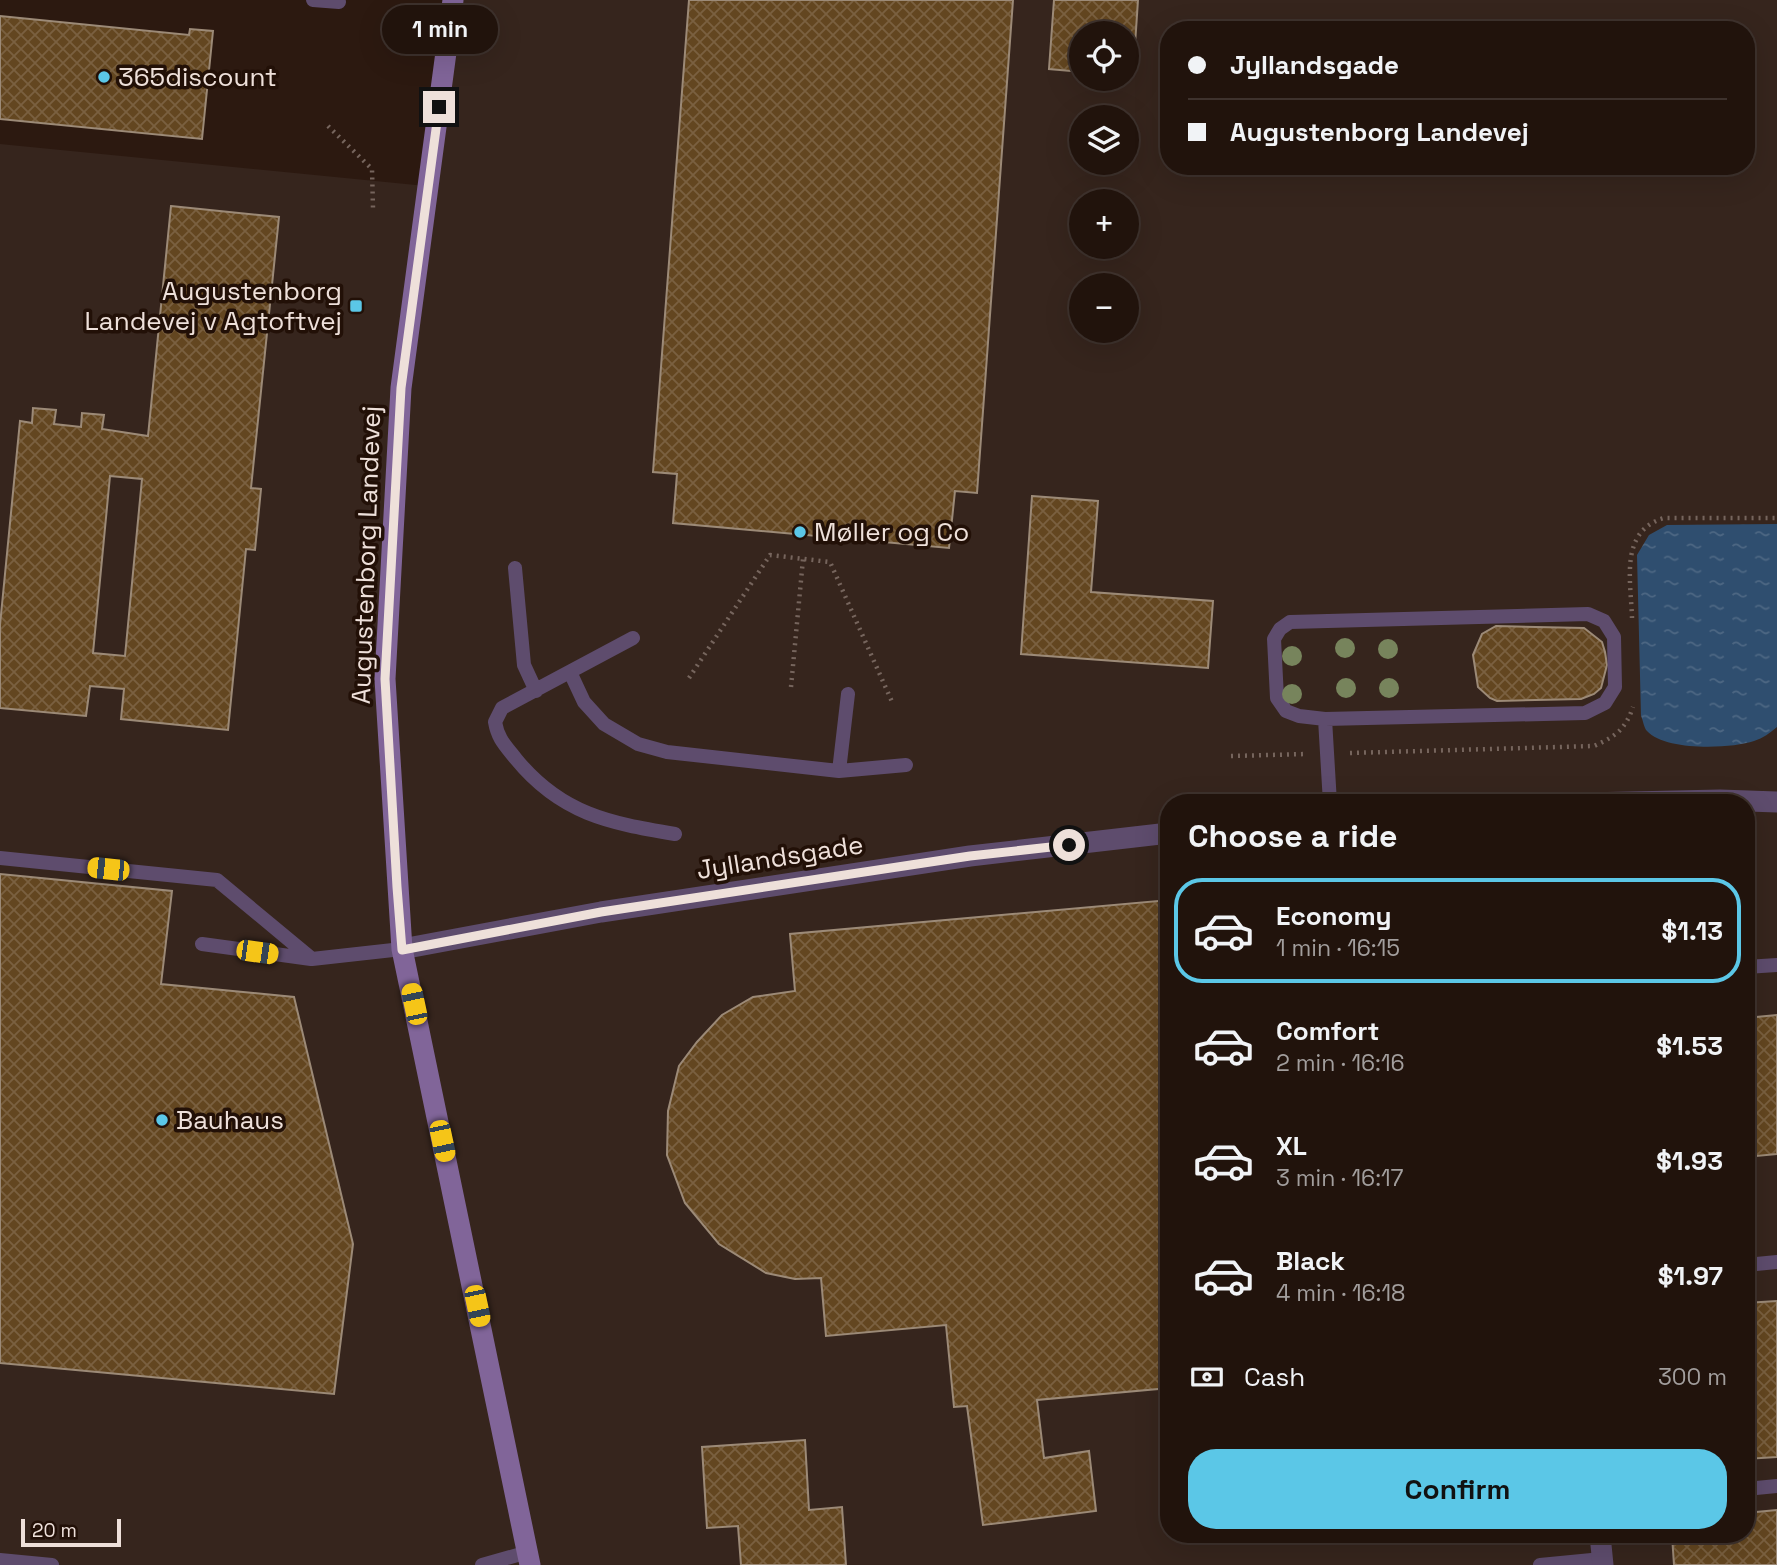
<!DOCTYPE html>
<meta charset="utf-8">
<style>
:root{--surface:#21130c;--page:#291c15;--text:#f1f3f6;--muted:#a29e9d;--line:#3e322d;--accent:#5bc7e7}
body{margin:0;font-family:"Space Grotesk",sans-serif;background:var(--page);color:var(--text);height:100vh;display:flex;flex-direction:column;font-size:26px;white-space:nowrap}
*{box-sizing:border-box;margin:0}
p{font-size:23px;color:var(--muted)}
.icon{flex:none;width:38px;height:38px;fill:none;stroke:currentColor;stroke-width:2;stroke-linecap:round;stroke-linejoin:round}
.map{position:relative;flex:1;overflow:hidden}
.sheet{position:absolute;left:1160px;top:794px;width:595px;height:749px;display:flex;flex-direction:column;background:var(--surface);border-radius:28px;box-shadow:0 7px 28px #0002,0 0 0 2px var(--line)}
.sheet>*{flex:none}
.hud{position:absolute;left:1160px;top:21px;width:595px;height:154px;border-radius:28px;box-shadow:0 7px 28px #0002,0 0 0 2px var(--line);display:grid;align-content:center;height:154px;padding:0 28px;background:var(--surface)}
.controls{position:absolute;left:1069px;top:21px;display:grid;gap:14px}
.controls a{display:grid;place-items:center;width:70px;height:70px;border-radius:50%;background:var(--surface);box-shadow:0 7px 28px #0002,0 0 0 2px var(--line);font-size:35px}
.scale{position:absolute;left:21px;bottom:18px;width:100px;box-sizing:border-box;padding-left:7px;border:4px solid #eee0da;border-top:0;font-size:19px;line-height:24px;white-space:nowrap;color:#eee0da;-webkit-text-stroke:5px #221007;paint-order:stroke}
.end{position:absolute;width:32px;height:32px;margin:-16px;border:9px solid #eee0da;background:#111;box-shadow:0 0 0 4px #111}
.from{border-radius:50%}
.bubble{position:absolute;height:49px;border-radius:24px;background:var(--surface);box-shadow:0 7px 28px #0002,0 0 0 2px var(--line);font-size:23px;font-weight:700;line-height:49px;text-align:center}
.car{position:absolute;width:21px;height:42px;margin:-21px -10px;border-radius:9px;box-shadow:0 0 5px 2px #0007;background:linear-gradient(#f5c518 24%,#345 0 40%,#f5c518 0 76%,#345 0 86%,#f5c518 0)}
.hud b{display:flex;align-items:center;gap:24px;height:66px;font-size:26px}
.hud b+b{border-top:2px solid var(--line)}
.hud i{width:18px;height:18px;background:var(--text)}
ul{padding:0;list-style:none}
li{display:flex;align-items:center;gap:21px;height:105px;margin:0 14px 10px;padding:0 14px;border:4px solid transparent;border-radius:28px}
li div{flex:1}
li b{display:block;font-size:26px}
li em{font-style:normal;font-weight:700}
li.current{border-color:var(--accent)}
li>.icon{width:63px;height:63px;stroke-width:1.5}
h2{padding:0 28px;font-size:32px;line-height:84px}
.pay{display:flex;align-items:center;gap:18px;height:77px;padding:0 28px;font-size:26px}
.pay p{margin-inline-start:auto}
.cta{display:flex;gap:14px;margin-top:auto;padding:14px 28px}
.cta a{flex:1;height:80px;border-radius:28px;background:var(--accent);color:#111;font-size:28px;font-weight:700;line-height:80px;text-align:center}
.map>svg:first-child{display:block}
</style>
<div class="map">
<svg width="1777" height="1565" viewBox="0 0 1777 1565">
<defs>
<pattern id="water-ripples" width="26" height="14" patternUnits="userSpaceOnUse" patternTransform="scale(1.75)"><rect width="26" height="14" fill="#2f4e6f"/><path d="M2 4q2-2 4 0t4 0M15 11q2-2 4 0t4 0" fill="none" stroke="#4d6783"/></pattern>
<pattern id="building-cross-hatch" width="8" height="8" patternUnits="userSpaceOnUse" patternTransform="scale(1.75)"><rect width="8" height="8" fill="#634620"/><path d="M0 0l8 8M0 8l8-8" fill="none" stroke="#7a6040"/></pattern>
</defs>
<rect width="100%" height="100%" fill="#2c1910"/>
<path fill="#36251d" fill-rule="evenodd" d="M463,0h1314v1565h-1777v-1421l436,43zM1169,30h577v136h-577zM1082,33h45v46h-45zM1082,117h45v46h-45zM1082,201h45v46h-45zM1082,285h45v46h-45zM1169,803h577v732h-577z"/>
<path fill="url(#water-ripples)" d="M1777,524v203c-7,6 -14,11 -23,14 -24,8 -89,10 -107,-10 -3,-3 -4,-11 -6,-15l-4,-161 12,-20 18,-10z"/>
<path fill="url(#building-cross-hatch)" stroke="#9c8a77" stroke-width="2" fill-rule="evenodd" d="M689,0h324l-36,493 -22,-2 -6,57 -276,-25 4,-49 -24,-2z
M1054,0h84l-5,75h-6v-42h-45v39l-33,-3z
M0,16l189,19 1,-6 23,2 -11,108 -202,-20z
M171,206l108,11 -28,271 10,1 -6,61 -9,-1 -18,181 -107,-11 3,-30 -34,-3 -4,30 -86,-8v-83l20,-204 12,2 1,-15 23,2 -2,14 27,3 1,-14 22,2 -2,14 46,7zM110,476l32,3 -17,177 -32,-3z
M1032,496l66,5 -7,91 122,9 -5,67 -187,-14z
M1496,626l88,2 18,14 3,10 2,13 -6,23 -7,6 -13,5 -84,2 -7,-3 -12,-11 -5,-32 9,-21z
M0,874l172,17 -11,93 133,13 59,247 -19,150 -334,-31z
M1169,900v488l-132,12 7,58 45,-7 7,60 -113,14 -16,-119 -13,1 -8,-82 -120,11 -5,-58 -26,1 -29,-6 -47,-29 -34,-41 -18,-48 1,-44 11,-45 18,-24 25,-27 31,-18 42,-6 -5,-57z
M1777,1015v139l-31,3v-139z
M1777,1301v156l-31,2v-156z
M805,1440l4,70 33,-3 4,58h-105l-3,-39 -31,2 -5,-81z
M1777,1510v55h-103l-2,-30h74v-22z"/>
<g fill="none" stroke-linecap="round" stroke-linejoin="round">
<path stroke="#76655d" stroke-width="4.5" stroke-dasharray="2 5" stroke-linecap="butt" d="M328,126l44,43 1,39
M1632,618c-1,-37 -13,-87 32,-100h113
M689,678l81,-123 60,7 63,142
M791,687l12,-128
M1350,753l244,-7c22,-10 31,-16 39,-39
M1231,756l75,-2"/>
<path stroke="#5e4c6d" stroke-width="14" d="M313,0l26,2
M515,568l9,97 12,26
M1588,614l16,7 10,16 1,50 -10,16 -20,10 -260,6 -26,-3 -13,-5 -9,-13 -3,-59 6,-10 10,-7z
M633,638l-131,70 -7,14c3,17 10,23 21,37 45,55 93,64 159,75
M570,672l14,30 20,22 34,20 29,8 172,19 67,-6
M1325,719l5,84
M839,771l9,-77
M0,858l217,22 95,79 90,-10
M202,944l109,15
M1746,967l31,-2
M1746,1265l31,-3
M1746,1489l31,-3
M0,1560l52,5
M482,1565l46,-13
M1540,1565l62,-6"/>
<path stroke="#5e4c6d" stroke-width="21" d="M1585,803l135,-3 57,2
M402,949l199,-37 369,-56 199,-23
M1600,1535l3,30"/>
<path stroke="#816599" stroke-width="21" d="M453,0l-52,388 -16,291 17,270 128,616"/>
</g>
<g fill="#77845c">
<circle cx="1345" cy="648" r="10"/>
<circle cx="1388" cy="649" r="10"/>
<circle cx="1292" cy="656" r="10"/>
<circle cx="1346" cy="688" r="10"/>
<circle cx="1389" cy="688" r="10"/>
<circle cx="1292" cy="694" r="10"/>
</g>
<g fill="none" stroke-linecap="round" stroke-linejoin="round">
<path stroke="#eee0da" stroke-width="9" d="M439,107l-38,281 -16,291 12,208 5,63 199,-38 369,-56 99,-11"/>
</g>
<g fill="#5bc7e7" stroke="#221007" stroke-width="2.5">
<circle cx="104" cy="77" r="7"/>
<rect x="349" y="299" width="14" height="14" rx="3.5"/>
<circle cx="800" cy="532" r="7"/>
<circle cx="162" cy="1120" r="7"/>
</g>
<g text-anchor="middle" dominant-baseline="central" stroke-width="7" stroke-linejoin="round" paint-order="stroke">
<g font-size="26" fill="#eee0da" stroke="#221007" text-anchor="start">
<text x="118" y="77">365discount</text>
<text x="342" y="291" text-anchor="end">Augustenborg<tspan x="342" dy="30">Landevej v Agtoftvej</tspan></text>
<text x="814" y="532">Møller og Co</text>
<text x="176" y="1120">Bauhaus</text>
</g>
<g font-size="26" fill="#eee0da" stroke="#221007">
<text transform="translate(366 555) rotate(-88)">Augustenborg Landevej</text>
<text transform="translate(780 857) rotate(-9)">Jyllandsgade</text>
</g>
</g>
</svg>
<div class="controls">
<a><svg class="icon" aria-label="locate" viewBox="0 0 24 24"><circle cx="12" cy="12" r="6"/><path d="M12 2v4M12 18v4M2 12h4M18 12h4"/></svg></a>
<a><svg class="icon" aria-label="layers" viewBox="0 0 24 24"><path d="M12 4l9 5-9 5-9-5zM3 14l9 5 9-5"/></svg></a>
<a>+</a>
<a>−</a>
</div>
<div class="scale">20 m</div>
<i class="end from" style="left:1069px;top:845px"></i>
<i class="end" style="left:439px;top:107px"></i>
<div class="bubble" style="left:382px;top:5px;width:116px">1 min</div>
<i class="car" style="left:108px;top:869px;rotate:276deg"></i>
<i class="car" style="left:257px;top:952px;rotate:98deg"></i>
<i class="car" style="left:414px;top:1004px;rotate:348deg"></i>
<i class="car" style="left:442px;top:1141px;rotate:168deg"></i>
<i class="car" style="left:477px;top:1306px;rotate:168deg"></i>
<div class="hud">
<b><i class="from"></i>Jyllandsgade</b>
<b><i></i>Augustenborg Landevej</b>
</div>
<section class="sheet">
<h2>Choose a ride</h2>
<ul>
<li class="current"><svg class="icon" aria-label="car" viewBox="0 0 24 24"><path d="M5 17H2v-5l4-1 3-4h7l3 4 3 1v5h-3M9 17h6M6 11h13"/><circle cx="7" cy="17" r="2"/><circle cx="17" cy="17" r="2"/></svg><div><b>Economy</b><p>1 min · 16:15</p></div><em>$1.13</em></li>
<li><svg class="icon" aria-label="car" viewBox="0 0 24 24"><path d="M5 17H2v-5l4-1 3-4h7l3 4 3 1v5h-3M9 17h6M6 11h13"/><circle cx="7" cy="17" r="2"/><circle cx="17" cy="17" r="2"/></svg><div><b>Comfort</b><p>2 min · 16:16</p></div><em>$1.53</em></li>
<li><svg class="icon" aria-label="car" viewBox="0 0 24 24"><path d="M5 17H2v-5l4-1 3-4h7l3 4 3 1v5h-3M9 17h6M6 11h13"/><circle cx="7" cy="17" r="2"/><circle cx="17" cy="17" r="2"/></svg><div><b>XL</b><p>3 min · 16:17</p></div><em>$1.93</em></li>
<li><svg class="icon" aria-label="car" viewBox="0 0 24 24"><path d="M5 17H2v-5l4-1 3-4h7l3 4 3 1v5h-3M9 17h6M6 11h13"/><circle cx="7" cy="17" r="2"/><circle cx="17" cy="17" r="2"/></svg><div><b>Black</b><p>4 min · 16:18</p></div><em>$1.97</em></li>
</ul>
<div class="pay"><svg class="icon" aria-label="cash" viewBox="0 0 24 24"><path d="M3 7h18v10H3z"/><circle cx="12" cy="12" r="2"/></svg>Cash<p>300 m</p></div>
<div class="cta"><a>Confirm</a></div>
</section>
</div>
